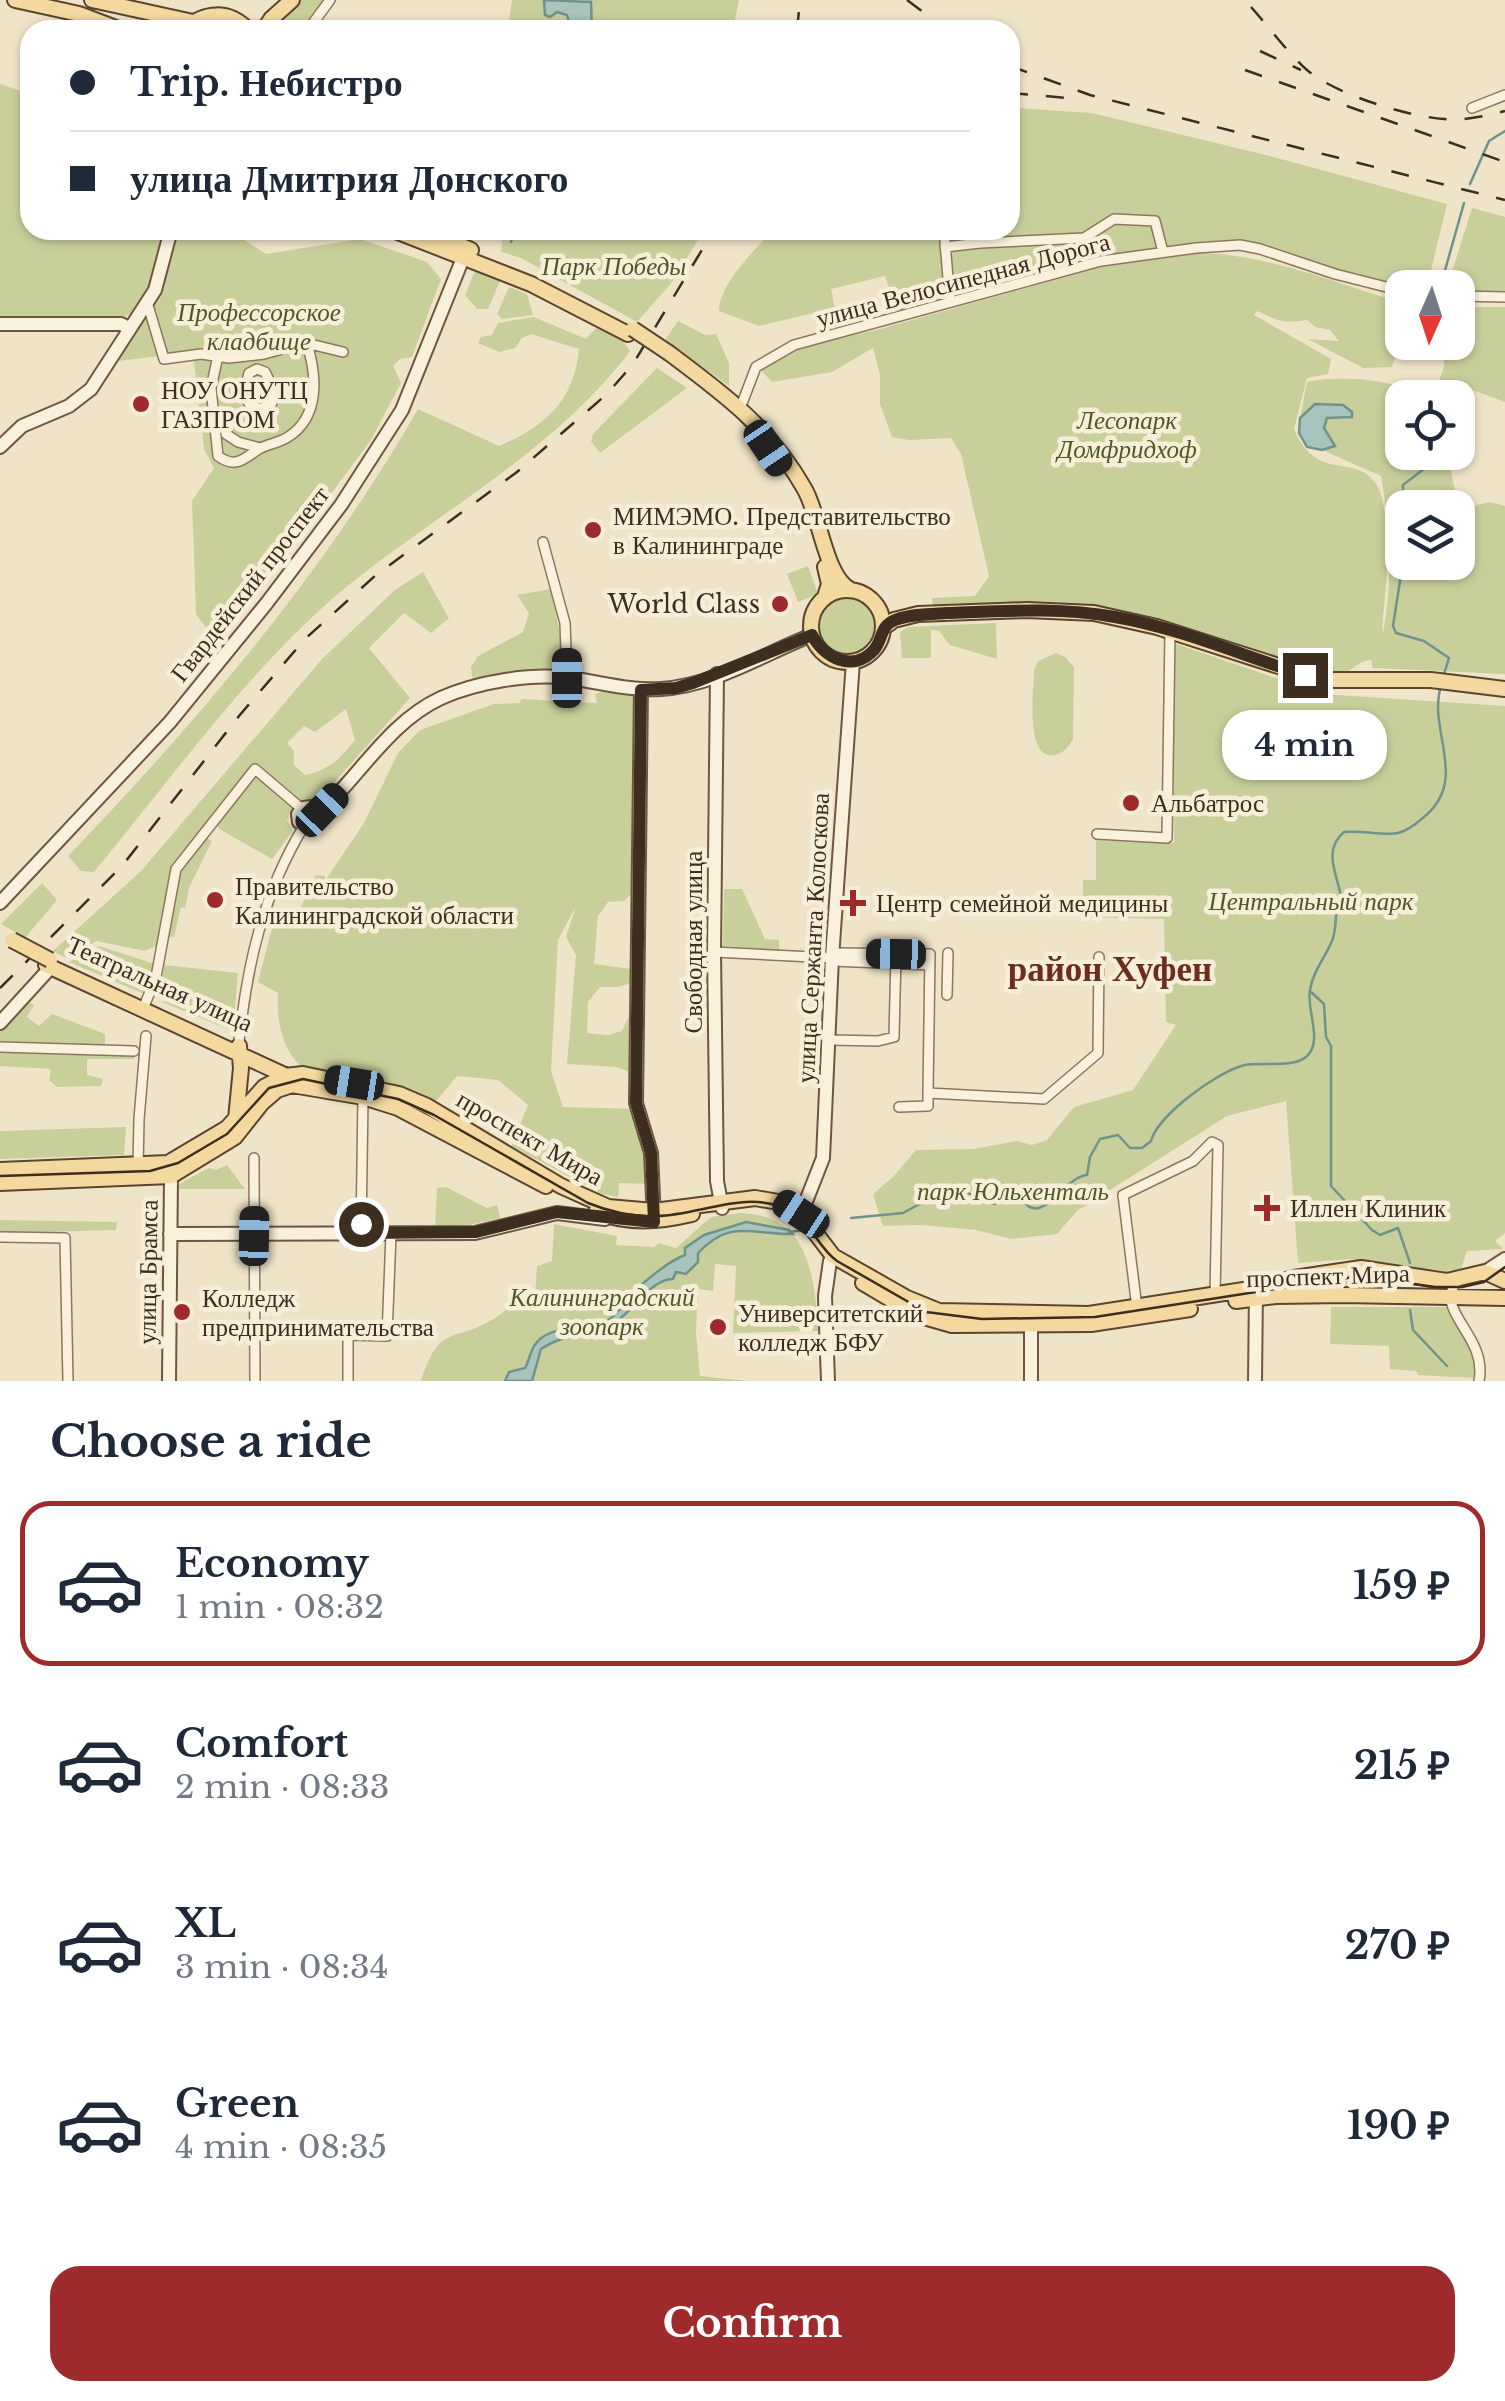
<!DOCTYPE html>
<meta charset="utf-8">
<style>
:root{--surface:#fff;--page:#f2f2f3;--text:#1f2937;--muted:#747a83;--line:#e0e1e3;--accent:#9e2a2b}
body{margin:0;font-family:"Libre Baskerville",serif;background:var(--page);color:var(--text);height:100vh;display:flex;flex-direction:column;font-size:38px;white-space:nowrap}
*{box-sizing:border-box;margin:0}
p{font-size:32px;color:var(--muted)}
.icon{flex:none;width:55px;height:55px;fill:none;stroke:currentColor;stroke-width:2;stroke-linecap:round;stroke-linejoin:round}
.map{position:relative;height:1381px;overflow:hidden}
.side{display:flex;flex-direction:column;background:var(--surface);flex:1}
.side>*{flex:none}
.hud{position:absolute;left:20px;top:20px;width:1000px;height:220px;border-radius:30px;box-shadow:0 2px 8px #0004;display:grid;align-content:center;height:220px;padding:0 50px;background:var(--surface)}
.needle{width:65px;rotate:183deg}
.fabs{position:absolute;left:1385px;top:270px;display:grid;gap:20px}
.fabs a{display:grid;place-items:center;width:90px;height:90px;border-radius:20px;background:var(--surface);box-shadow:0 2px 8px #0004;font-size:50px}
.end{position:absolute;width:45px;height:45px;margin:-22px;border:12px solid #3d2e20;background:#fff;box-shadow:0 0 0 5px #fff}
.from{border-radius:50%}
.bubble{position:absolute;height:70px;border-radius:30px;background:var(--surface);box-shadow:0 2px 8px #0004;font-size:32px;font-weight:800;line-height:70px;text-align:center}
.car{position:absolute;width:30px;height:60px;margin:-30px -15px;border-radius:12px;box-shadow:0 0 8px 2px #0007;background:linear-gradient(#222 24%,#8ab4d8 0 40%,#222 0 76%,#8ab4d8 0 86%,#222 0)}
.hud b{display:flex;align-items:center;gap:35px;height:95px;font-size:38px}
.hud b+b{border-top:2px solid var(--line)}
.hud i{width:25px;height:25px;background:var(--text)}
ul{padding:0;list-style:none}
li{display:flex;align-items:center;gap:30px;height:165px;margin:0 20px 15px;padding:0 30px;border:5px solid transparent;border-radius:30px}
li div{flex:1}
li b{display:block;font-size:38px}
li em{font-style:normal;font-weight:800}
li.selected{border-color:var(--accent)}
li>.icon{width:90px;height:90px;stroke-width:1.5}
h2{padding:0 50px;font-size:45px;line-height:120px}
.action{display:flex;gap:20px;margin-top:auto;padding:20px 50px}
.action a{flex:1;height:115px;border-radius:30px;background:var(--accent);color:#fff;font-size:40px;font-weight:800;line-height:115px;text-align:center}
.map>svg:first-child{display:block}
</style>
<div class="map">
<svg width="1505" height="1381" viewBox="0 0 1505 1381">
<rect width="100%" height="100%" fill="#f0e4c8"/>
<path fill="#c9cf9b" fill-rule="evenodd" d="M299,0h24l-21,30h-31z
M512,0h32l-1,7 24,8 3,11 -7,4h-55z
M581,0h158l-6,30h-141l-1,-28z
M0,84l30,10v136h137l-16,59 -21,26 -20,4 -110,1z
M1016,108l76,5 178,43 177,48 -20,83c-67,0 -127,-36 -193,-45 -19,-3 -42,3 -61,5 -94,12 -186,34 -275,67l-13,-38 -54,13 4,19 -76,18 -40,-15c0,-27 36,-61 54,-81h237v-121z
M1472,208l33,9v78h-47v-7h-11z
M180,230h49l37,24 94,-15 67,23 14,17 -29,78 -12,2 -7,7 8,17 -30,57 -150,202 -8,-5 -17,-23 -4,-113 22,-33 -10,-19 -11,-96 -27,2 -15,-45 13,-22 4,-39z
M504,230l2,5 11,3 3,-8 39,6 7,-6h138l-30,50 -37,42 -116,-64 -20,-6z
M1199,253c70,1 137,30 203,50v33l-10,31 -29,1 -55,-29 31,2 -9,-11 -15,-3 -8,-7c-26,4 -26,1 -50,-9l-3,4 77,44 -3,15 -21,4 -13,51c22,53 59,25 80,52 17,21 14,87 11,114 0,13 -4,26 -2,38 10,-51 7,-105 -2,-157l-59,-26 13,-5 -11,-17 3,-10 24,-1 -45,-6 -6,7 7,-36c34,-7 76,-3 109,10l6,-8 17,-3 5,-14v-24l14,-1v-35h47v95l-38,-14 -27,1 -1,8 -37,1v54l45,1 12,56 31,-7 15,4v168l-132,-6 -2,-8c-14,0 -19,14 -33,14 -29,0 -56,-12 -82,-21 -48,-16 -97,-35 -147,-44 -57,-10 -119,-2 -176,-2l-1,-9 43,-2 14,-20 -28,-122 -10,-16 -42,2 -17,-3 -12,-33v-29l-7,-27 -41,24 -60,10 -13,-14 36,-20 85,-19 225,-63zM1402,508h56v54h-56z
M475,271l25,10 -12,28h-11l-12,-14z
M509,287l18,7 6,21 -31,4 -5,-5z
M146,309l14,47 -50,6z
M534,317l52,22 10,-11 26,12 8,11c-74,99 -190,160 -285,237 -93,77 -174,191 -251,284l-13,-1 -13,-15c131,-136 256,-283 350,-447l81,37c47,-20 75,-45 80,-97l-48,-15 -9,4 -7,10 -16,4 -21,-9 3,-6 11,-2 6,-12z
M678,321l27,14 11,-1 13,29v23l-64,-46z
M657,368l30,20 -87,65 -9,-12 2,-7z
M808,566l10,28 -20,8 -11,-28z
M423,572l26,46 -18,15 -27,-20 -35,35 41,50 -80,89 4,6 -12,11 -24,-3 -46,-35 -81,99 -12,80 -15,6 -47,-10 -33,16 -11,-6 88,-80 181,-212 73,-69zM346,709l9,31c-14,18 -27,31 -50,35l-11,-10v-14l-7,-8 17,-17 11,6z
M551,589l9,45 3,40 -25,-4 -65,12 -2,-15 7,-11 45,-24 6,-19 -12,-18z
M819 626a28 28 0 1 1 56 0a28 28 0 1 1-56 0Z
M996,623l1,36 -47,-14 -11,-14 -8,-1v28h-29l-2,-26 8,-5z
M1174,643l148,51 183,12v527l-10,8 8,8 -36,2 -6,18 -17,2 -92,-12 -54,4 -12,-162 -59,15 -150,95 -20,23 -46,5 -35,-9 -55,-5 -38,1 -10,-32 20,-17 23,-27 57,-1 44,-8 15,4 15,-5 27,-33 59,-17 43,-65 -10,-3 -2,-103 -81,-2v-37h13v-40l78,3z
M1056,653l9,4 9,10 -1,72c-4,7 -9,14 -18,16 -31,6 -21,-66 -21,-85l4,-9z
M605,691l29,6 -2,196 -8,8 -16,1 -10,14 -4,48 37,5v14l-13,4h-18l-12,15 -1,31 21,2 14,-4 6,-13 6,4 -4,50 -14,-5 -49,-3 9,-109 -10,-18 10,-31 -18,34 -7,131 12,36 75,2 16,75 -35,-1 -1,14 -16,-3 -91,-48 17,-41 -30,-25 -41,-4 -21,25 -40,-16 -93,-18c-21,-14 -27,-50 -25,-74l-20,-11 14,-54h19l25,-53 9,1v5l39,-58 34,-70 22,-23 74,-26 26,-1 1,-4 76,4 -2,-9z
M254,775l39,30 -6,15 6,11 -21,28 -53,-30 -3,-8z
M203,836l9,5 -23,47 -4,20 -4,-1 -7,30 -7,-1 8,-58z
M42,883l15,17 -32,38 -24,-14z
M724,889h18l23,50 14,1v10l-56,-4z
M99,946l56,18 -11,30 -75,-32z
M164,965l74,8 -5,58 -71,-29 6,-1v-8l-6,-1z
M24,1000l10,5 -7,12 12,9 13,-12 53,20v12l-105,-1v-18z
M0,1050l135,5 -1,4h-47v16l16,4 -2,7 -44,1 -8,-7 2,-11 -51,-3z
M126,1127l-2,28 -124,4v-28z
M227,1165l18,24h-66v-5l30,-16 7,2z
M446,1187l41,21 10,-3 3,13 -31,7 -34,2 2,-39z
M741,1213c70,3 72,63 78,118l-86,2 3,-67 -21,-2 -2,27 -15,-2 -2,44 4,43 49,5h-328c19,-59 32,-37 74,-63 16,-11 19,-19 40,-21l2,-31 15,-5 2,-37 63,12 -1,9 38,2 5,-4 17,5 35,-31z
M0,1220l117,2 -1,8 -116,3z
M1354,1280l79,10 -154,2z
M1331,1307h116l28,42 1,29 -58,-3 -2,-4 -26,-2 -1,-23 -59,-2z"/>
<path fill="#a9c4bc" stroke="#6f938a" stroke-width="2.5" d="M544,0l47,2 1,28h-29l7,-4 -3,-11 -10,-3 -7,5 -5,-2z
M1315,404l28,1 9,7v5l-25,1 -3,10 11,18 -13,4 -15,-3 -8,-14 1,-15z
M746,1222l43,8 4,4c-41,1 -62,-16 -95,19v9l-12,12 -10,-2 -3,7c-22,0 -39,31 -57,43 -27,19 -45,7 -75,27l-9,32h-27l4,-9 16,-4c4,-7 5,-15 9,-22 16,-25 52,-12 73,-25 12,-8 18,-19 27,-29 13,-13 35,-31 51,-37v-7l19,-13z"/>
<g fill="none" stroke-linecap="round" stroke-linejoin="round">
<path stroke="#6f938a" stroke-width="2.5" d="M1470,184l19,-43 16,-10
M511,242l1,-5
M1440,288l24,-85
M1412,398l3,-14
M1403,508v-23l26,-20 1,-13
M1403,562l-10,64 3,7 28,8 25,17 -5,16
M1311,992l13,12 2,33 5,9v140l41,44 8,5 18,-7 12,35
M851,1218l52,-5 52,-28c12,8 26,16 40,19l22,-11c4,4 6,9 10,12 18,16 38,-28 60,-30l3,-18 10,-18 18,-4 12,13h12l9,-7c7,-26 67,-70 94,-76 16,-3 48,3 61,-8 18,-15 0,-47 4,-67 3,-19 15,-32 22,-49 6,-15 1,-30 9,-45 -5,-24 -18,-46 3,-64 16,-2 41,4 54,1 10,-2 19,-10 26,-16 46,-38 3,-86 17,-131
M789,1232l16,-2
M1410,1310l3,20 34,36"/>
<g stroke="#8d765c" stroke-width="12">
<path id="street" d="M308,30l22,-30
M1472,108l33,-13
M944,230l6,72
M979,230l1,13 104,-5 30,-19 41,2 8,31
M945,247l35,-4
M1458,296l47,1
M147,302l17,57 37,-5 28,4 35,-4 33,-9h17l29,7
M218,356l-7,32 7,68c18,13 25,3 41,-7 8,-5 20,-6 29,-12 32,-20 29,-61 19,-93
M257,369l8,3 10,20 -3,11 -11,6 -11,-4 -6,-10 5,-22z
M741,406l15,-39 38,-22 307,-84 95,-13 44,-3 20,4 75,25 67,17
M226,434l12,8 22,6
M543,542l22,81 2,55
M1097,834l70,4 3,-207
M714,952l118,6
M832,953l98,1 -2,139 116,6 54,-46 1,-96
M832,961l98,4
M947,995l1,-42
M143,1009l13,-32 20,-108 79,-100 47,40
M830,1040l48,1 16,-4 2,-83
M239,1042c8,-77 24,-149 65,-216
M0,1047l134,4
M899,1107l29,-1v-13
M254,1158l1,223
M138,1167l1,-48 7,-83
M361,1233l2,-136
M0,1237l65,1 3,143
M1457,1281c-24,31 31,54 22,100
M1137,1308l-14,-113 70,-34 19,-19 6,3 -3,150
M348,1381v-46l39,1 4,-102"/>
</g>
<g stroke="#6f573f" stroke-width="16">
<path id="secondary" d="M0,324h121l8,4
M0,447l22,-21 47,-20 22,-17 64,-99 16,-60
M717,674l-3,278 3,229 5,27
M641,690l-5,413 15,50 3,66
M318,814l-7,-7 -7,1 -6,6 1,8 10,5 7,-3 2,-10c41,-37 71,-92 123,-116 36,-16 89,-25 128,-20 31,4 61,13 92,11 52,-3 103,-35 151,-54
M0,903l170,-181 96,-118 75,-99 61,-95 65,-162
M0,1023l51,-56
M801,1214l22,-56 9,-200 21,-297
M170,1234l305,-1 82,-20 48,6
M1485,1272l20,-13
M1031,1316v65
M169,1381l2,-205
M828,1381l-3,-85 5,-35
M1255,1381l1,-92"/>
</g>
<g stroke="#5b4430" stroke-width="18">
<path id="primary" d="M15,0l64,14 42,16
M92,0l101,22
M184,30c20,-19 45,-20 64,0
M264,30l7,-11 21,-19
M393,230l138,54 97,50
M424,230l47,20
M669,353c55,41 100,74 135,135 16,26 21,90 47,102
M811 626a36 36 0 1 1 72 0a36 36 0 1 1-72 0Z
M825,597l4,-13 -4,-17
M883,628l11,-8 24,-6 109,-4 67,3 63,14 165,53h109l74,9
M46,965l245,113
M236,1119l5,-51 -2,-22
M0,1170l168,-7 59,-35 37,-41 21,-11 18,-2 96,20 28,12 134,80 47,21 46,4 101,-13 29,5 17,11 32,42 74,42 32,13 150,3 161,-25 44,-11 67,-10 86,13 38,-9 20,9
M0,1183l171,-7 64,-39 27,-34 15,-13 15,-5 71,12 35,11 148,78
M596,1212c33,12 62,10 96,2
M863,1283l54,32 35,10 139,-1 99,-15
M1236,1301l40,-5 67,-1 162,3"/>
</g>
<use href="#street" stroke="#faf1dc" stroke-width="9"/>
<use href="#secondary" stroke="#faf1dc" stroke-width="12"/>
<use href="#primary" stroke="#f3d9a0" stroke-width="14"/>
<path stroke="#3d2e20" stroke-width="2.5" d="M0,1176l150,-5 28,-8 49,-29 42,-46 34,-9 95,20 36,16 154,88c22,9 45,14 69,13 44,-1 89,-27 132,-6 22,11 28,37 48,51l89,51 56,7 113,-2 263,-41 77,11h27l22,-5 21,-15"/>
<path stroke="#3d2e20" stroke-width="2.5" stroke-dasharray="18 18" stroke-linecap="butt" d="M907,0l40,30
M1251,7c18,20 36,45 56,63 30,25 99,46 137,49 20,2 42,-3 61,-8
M797,30l3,-30
M1260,51l41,19
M1010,66l80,29 415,105
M1245,70l260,92
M1010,93l58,5
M0,988l122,-122 117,-150 66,-77 71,-64 141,-103 90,-78 26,-30 81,-134"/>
<g stroke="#5b4430" stroke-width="18" stroke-linecap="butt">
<path id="primary-bridge" d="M633,329l36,24
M12,940l38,20"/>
</g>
<use href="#primary-bridge" stroke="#f3d9a0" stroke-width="14"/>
</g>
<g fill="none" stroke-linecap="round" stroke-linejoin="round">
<path stroke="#3d2e20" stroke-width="12" d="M361,1224v9l115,-1 81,-20 97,10 -3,-69 -15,-50 5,-413 35,-2 17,-5 119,-48c12,23 41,38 62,15 9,-11 6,-24 21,-30 16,-6 35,-6 52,-7 56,-2 113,-6 168,4 65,11 128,39 190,58"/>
</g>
<g fill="#9e2a2b" stroke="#f7eed8" stroke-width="4">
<circle cx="141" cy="404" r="10"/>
<circle cx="593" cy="530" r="10"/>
<circle cx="780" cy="604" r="10"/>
<circle cx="1131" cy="803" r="10"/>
<circle cx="215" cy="900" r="10"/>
<path d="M848 888h10v10h10v10h-10v10h-10v-10h-10v-10h10z"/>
<path d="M1262 1193h10v10h10v10h-10v10h-10v-10h-10v-10h10z"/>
<circle cx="182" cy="1312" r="10"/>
<circle cx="718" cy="1327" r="10"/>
</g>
<g text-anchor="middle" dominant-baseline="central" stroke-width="9" stroke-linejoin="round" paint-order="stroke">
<g font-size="25" font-style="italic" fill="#4d5a26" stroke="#f7eed8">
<text x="614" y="266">Парк Победы</text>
<text x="259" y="312">Профессорское<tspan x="259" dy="29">кладбище</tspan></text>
<text x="1127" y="420">Лесопарк<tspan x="1127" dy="29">Домфридхоф</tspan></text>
<text x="1311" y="901">Центральный парк</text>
<text x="1013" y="1191">парк Юльхенталь</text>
<text x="602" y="1297">Калининградский<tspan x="602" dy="29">зоопарк</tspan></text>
</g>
<g font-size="25" fill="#3d2e20" stroke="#f7eed8">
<text transform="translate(963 280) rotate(-15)">улица Велосипедная Дорога</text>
<text transform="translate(250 584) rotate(-52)">Гвардейский проспект</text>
<text transform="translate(813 938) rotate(-87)">улица Сержанта Колоскова</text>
<text transform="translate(693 942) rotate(-90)">Свободная улица</text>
<text transform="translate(160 984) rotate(24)">Театральная улица</text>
<text transform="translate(530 1138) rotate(30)">проспект Мира</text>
<text transform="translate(148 1272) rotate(-89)">улица Брамса</text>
<text transform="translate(1328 1276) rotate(-2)">проспект Мира</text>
</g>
<g font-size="25" fill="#3d2e20" stroke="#f7eed8" text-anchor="start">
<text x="161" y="390">НОУ ОНУТЦ<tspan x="161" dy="29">ГАЗПРОМ</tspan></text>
<text x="613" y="516">МИМЭМО. Представительство<tspan x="613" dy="29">в Калининграде</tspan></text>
<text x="760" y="604" text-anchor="end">World Class</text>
<text x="1151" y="803">Альбатрос</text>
<text x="235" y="886">Правительство<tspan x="235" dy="29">Калининградской области</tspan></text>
<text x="876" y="903">Центр семейной медицины</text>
<text x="1290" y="1208">Иллен Клиник</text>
<text x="202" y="1298">Колледж<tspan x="202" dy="29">предпринимательства</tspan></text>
<text x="738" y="1313">Университетский<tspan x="738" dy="29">колледж БФУ</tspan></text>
</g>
<g font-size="35" font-weight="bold" fill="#6b2e1e" stroke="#f7eed8">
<text x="1110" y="968">район Хуфен</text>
</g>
</g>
</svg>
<div class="fabs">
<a><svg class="needle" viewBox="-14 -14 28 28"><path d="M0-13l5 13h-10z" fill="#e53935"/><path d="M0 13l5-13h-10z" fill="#747a83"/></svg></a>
<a><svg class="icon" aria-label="locate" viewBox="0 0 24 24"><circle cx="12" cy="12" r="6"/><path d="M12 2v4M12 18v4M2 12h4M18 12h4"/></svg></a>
<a><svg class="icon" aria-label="layers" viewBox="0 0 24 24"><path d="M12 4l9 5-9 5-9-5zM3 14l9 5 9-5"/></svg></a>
</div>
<i class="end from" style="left:361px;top:1224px"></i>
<i class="end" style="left:1305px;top:675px"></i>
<div class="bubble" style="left:1222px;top:710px;width:165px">4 min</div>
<i class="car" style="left:768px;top:448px;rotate:146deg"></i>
<i class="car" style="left:567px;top:678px;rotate:0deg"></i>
<i class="car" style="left:322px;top:810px;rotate:44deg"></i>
<i class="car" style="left:896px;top:954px;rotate:271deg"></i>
<i class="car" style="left:354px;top:1083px;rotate:279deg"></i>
<i class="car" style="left:801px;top:1214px;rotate:303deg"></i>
<i class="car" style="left:254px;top:1236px;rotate:1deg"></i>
<div class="hud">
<b><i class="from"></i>Trip. Небистро</b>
<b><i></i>улица Дмитрия Донского</b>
</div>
</div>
<section class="side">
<h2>Choose a ride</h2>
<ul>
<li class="selected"><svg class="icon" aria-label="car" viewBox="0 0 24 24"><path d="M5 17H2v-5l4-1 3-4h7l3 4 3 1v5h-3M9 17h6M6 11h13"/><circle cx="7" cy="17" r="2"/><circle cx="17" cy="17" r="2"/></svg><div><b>Economy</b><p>1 min · 08:32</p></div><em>159 ₽</em></li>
<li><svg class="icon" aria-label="car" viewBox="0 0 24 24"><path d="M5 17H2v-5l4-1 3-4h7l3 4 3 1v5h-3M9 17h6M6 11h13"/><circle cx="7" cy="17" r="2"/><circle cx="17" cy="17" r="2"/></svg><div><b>Comfort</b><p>2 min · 08:33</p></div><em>215 ₽</em></li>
<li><svg class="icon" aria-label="car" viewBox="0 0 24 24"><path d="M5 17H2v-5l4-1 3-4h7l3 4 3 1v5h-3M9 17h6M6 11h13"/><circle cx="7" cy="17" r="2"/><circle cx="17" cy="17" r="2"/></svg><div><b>XL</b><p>3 min · 08:34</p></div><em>270 ₽</em></li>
<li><svg class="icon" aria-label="car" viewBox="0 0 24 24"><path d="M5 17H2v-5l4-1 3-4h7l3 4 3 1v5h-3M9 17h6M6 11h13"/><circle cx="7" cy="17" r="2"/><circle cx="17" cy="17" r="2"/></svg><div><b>Green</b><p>4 min · 08:35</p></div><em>190 ₽</em></li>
</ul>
<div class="action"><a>Confirm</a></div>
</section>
